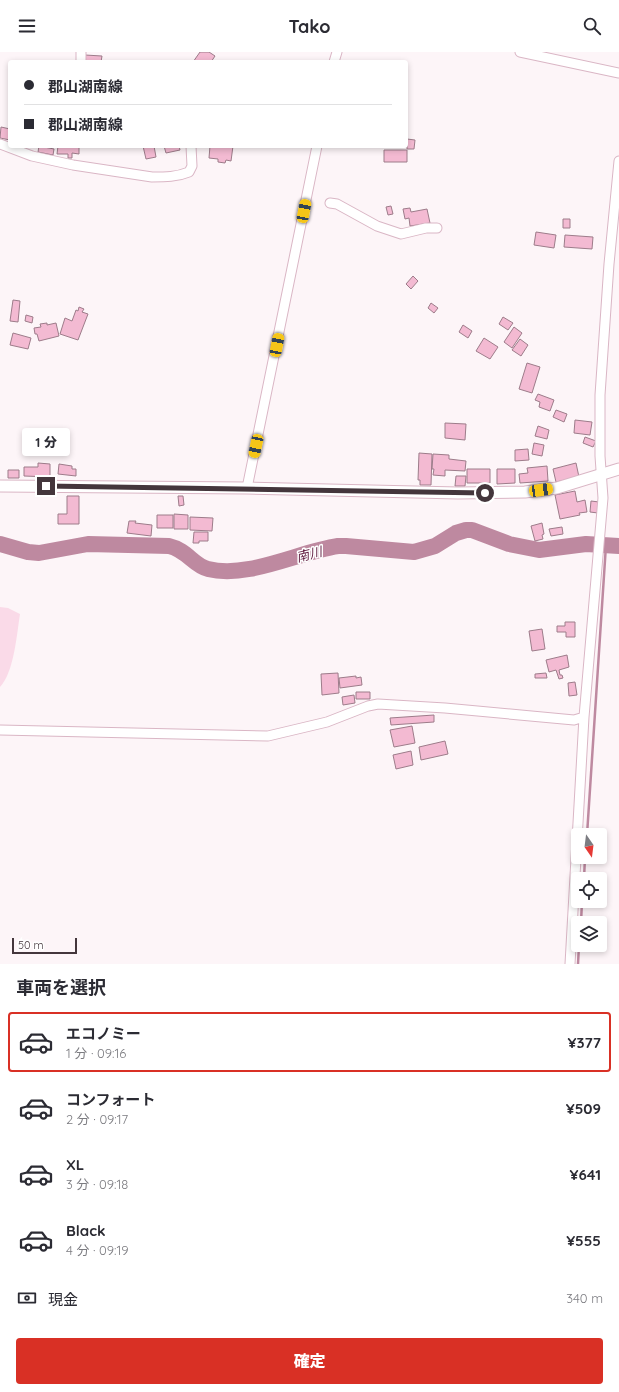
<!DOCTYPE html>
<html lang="ja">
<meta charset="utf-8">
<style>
:root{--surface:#fff;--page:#f2f2f3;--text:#2b2b33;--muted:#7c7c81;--line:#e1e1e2;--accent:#d93025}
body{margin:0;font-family:Quicksand,"Noto Sans JP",sans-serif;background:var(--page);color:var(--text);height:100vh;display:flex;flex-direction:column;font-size:15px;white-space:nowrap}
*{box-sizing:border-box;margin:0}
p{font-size:13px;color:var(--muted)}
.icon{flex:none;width:22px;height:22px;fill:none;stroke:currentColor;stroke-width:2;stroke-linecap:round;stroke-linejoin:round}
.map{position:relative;height:912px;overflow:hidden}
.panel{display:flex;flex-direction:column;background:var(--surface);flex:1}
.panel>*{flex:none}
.top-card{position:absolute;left:8px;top:8px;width:400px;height:88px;border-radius:4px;box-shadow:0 2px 6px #0003;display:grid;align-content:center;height:88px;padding:0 16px;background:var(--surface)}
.needle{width:26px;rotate:166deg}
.tools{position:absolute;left:571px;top:776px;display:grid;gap:8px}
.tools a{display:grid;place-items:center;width:36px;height:36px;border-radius:4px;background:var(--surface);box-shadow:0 2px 6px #0003;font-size:20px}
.scale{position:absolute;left:12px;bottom:10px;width:65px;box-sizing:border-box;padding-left:4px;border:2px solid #44363c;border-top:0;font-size:11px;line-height:14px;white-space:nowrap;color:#44363c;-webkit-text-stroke:3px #fff;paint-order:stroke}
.end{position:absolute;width:18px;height:18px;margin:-9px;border:5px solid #44363c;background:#fff;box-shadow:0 0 0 2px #fff}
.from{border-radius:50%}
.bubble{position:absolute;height:28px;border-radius:4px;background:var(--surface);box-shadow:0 2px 6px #0003;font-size:13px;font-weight:800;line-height:28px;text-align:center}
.car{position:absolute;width:12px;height:24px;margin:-12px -6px;border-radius:5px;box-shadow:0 0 3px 1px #0007;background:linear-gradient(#f5c518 24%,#345 0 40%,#f5c518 0 76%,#345 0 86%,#f5c518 0)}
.top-card b{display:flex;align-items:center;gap:14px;height:38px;font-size:15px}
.top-card b+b{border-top:1px solid var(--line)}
.top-card i{width:10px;height:10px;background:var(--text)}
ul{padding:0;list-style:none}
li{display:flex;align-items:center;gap:12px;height:60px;margin:0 8px 6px;padding:0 8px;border:2px solid transparent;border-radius:4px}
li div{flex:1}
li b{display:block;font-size:15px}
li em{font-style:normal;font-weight:800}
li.active{border-color:var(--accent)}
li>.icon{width:36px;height:36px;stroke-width:1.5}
h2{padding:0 16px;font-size:18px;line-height:48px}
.pay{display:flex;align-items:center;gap:10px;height:44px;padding:0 16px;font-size:15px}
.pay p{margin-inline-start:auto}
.primary-button{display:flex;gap:8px;margin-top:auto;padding:8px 16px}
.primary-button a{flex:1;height:46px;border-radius:4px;background:var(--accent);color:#fff;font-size:16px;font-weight:800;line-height:46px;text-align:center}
header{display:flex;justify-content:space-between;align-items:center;height:52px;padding:0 16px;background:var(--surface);font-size:18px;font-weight:800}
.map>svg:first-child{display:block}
</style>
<header><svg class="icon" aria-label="menu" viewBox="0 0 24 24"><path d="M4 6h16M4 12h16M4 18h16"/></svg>Tako<svg class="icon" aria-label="search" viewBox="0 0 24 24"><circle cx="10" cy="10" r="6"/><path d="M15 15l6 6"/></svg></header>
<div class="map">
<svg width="619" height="912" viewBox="0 0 619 912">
<rect width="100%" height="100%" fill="#fdf5f8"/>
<path fill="#fadae8" d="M0,555l8,1 12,6c-3,19 -6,59 -20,73z"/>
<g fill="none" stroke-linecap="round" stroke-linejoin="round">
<path stroke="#be89a0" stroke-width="2.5" d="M587,783l19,-290
M584,827l1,-22
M581,871l1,-22
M578,912l1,-19"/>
<path stroke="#be89a0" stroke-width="16" d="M0,492l28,8 11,1 49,-9 81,2c18,4 25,20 39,23 40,10 90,-17 130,-23h8l68,6 21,-6 21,-13 10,-3h6l37,14 30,6 47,-6 33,2"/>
</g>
<path fill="#f3bad2" stroke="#9d7c8a" d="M200,0h9l6,4 -4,6h-18z
M85,3l17,1 -1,6h-16z
M1,75l9,2v11l-10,-2z
M407,87l8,1 -1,9h-7z
M39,94l15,3 -1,6 -15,-3z
M58,94h21v8l-7,-1v5h-4v-4h-11z
M143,94h11l2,11 -10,2z
M164,94h15l1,4 -14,3z
M210,94l19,1v-1h4l-2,15 -5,-1 -1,3 -7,-1v-3l-9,-1z
M384,98h23v12h-23z
M391,154l2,8 -5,1 -2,-8z
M410,156l1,4 16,-3 3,14 -20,3 -1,-8 -4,1 -2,-10z
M563,167h7v9h-7z
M536,180l20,3 -2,13 -20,-3z
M565,183l28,2 -1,12 -28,-2z
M413,224l5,5 -7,8 -5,-5z
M13,248l7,1 -2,21 -8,-1z
M431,251l7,5 -4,5 -6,-5z
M79,255l5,2 -2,3 6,2 -10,26 -18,-6 5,-16 7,3 4,-11 2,1z
M26,263l7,2 -1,6 -7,-2z
M503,265l10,6 -5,7 -9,-6z
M47,271v2l9,-2 3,13 -20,5 -2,-7h-2l-1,-6 7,-1 -1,-3z
M463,273l9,6 -4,7 -9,-6z
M514,275l8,6 -10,15 -8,-6z
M13,281l18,5 -3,11 -18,-4z
M484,286l14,9 -8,12 -14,-8z
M520,287l8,6 -7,11 -9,-6z
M527,311l13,4 -8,26 -13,-4z
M538,342l16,6 -4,11 -11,-4 1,-5 -5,-2z
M556,358l11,4 -3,8 -11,-5z
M575,368l17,2 -2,13 -16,-2z
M445,371l21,1 -1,16 -20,-2z
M538,374l11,4 -2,9 -12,-3z
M585,385l11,4 -3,6 -10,-4z
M534,391l10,2 -2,11 -10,-2z
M528,397l1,11 -14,1v-11z
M419,401l13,1 -1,31h-11v-5h-2z
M433,402l16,1v4l17,2 -1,10 -20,-1v6l-12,-1 1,-6h-2z
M38,411l12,1v13l-26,-1v-9h14z
M576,411l3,14 -23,5 -3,-13z
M59,412l13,2v3h4v7l-18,-2z
M547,414l1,15 -28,2 -1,-9 9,-1 -1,-5z
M467,417h23v14h-23z
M497,417h18v14l-18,1z
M8,418h11v8h-11z
M456,424h10l-1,10h-10z
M575,439l2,11 8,-2 2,12 -8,1 1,2 -20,4 -5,-24z
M67,444h12v28h-21v-10h9z
M178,444h5l1,9 -5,1z
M591,449l8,1 -1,11 -8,-1z
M174,462l14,1v14h-14z
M157,463h16v13h-16z
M190,465l23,1 -1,13 -22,-1z
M129,469h7l-1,2 17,2 -1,11 -24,-3z
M542,471l2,11 -2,1 1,4 -8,2 -4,-15z
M562,475l1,7 -12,2 -2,-7z
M194,480h14v9h-9v2h-6z
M565,570h10v15h-9v-5h-9v-6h8z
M542,577l3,20 -13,2 -3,-20z
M567,603l2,12 -10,3 1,5h2l1,3 -4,1 -3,-9 -7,2 -3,-12z
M338,621l1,20 -17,2 -1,-21z
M546,621l1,5h-12v-4z
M356,624v2l5,-1 1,8 -22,3 -1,-10z
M575,630l2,13 -8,1 -1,-13z
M356,640h14v7h-14z
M354,643l1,8 -12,2 -1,-8z
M434,663v7l-43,3 -1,-7z
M412,674l3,17 -21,4 -4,-17z
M445,689l3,13 -27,6 -2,-13z
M411,699l2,14 -17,4 -3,-14z"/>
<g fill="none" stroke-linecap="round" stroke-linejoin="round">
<g stroke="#dab6c5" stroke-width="11">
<path id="minor" d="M520,0l99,21
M81,10v-10
M334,10l3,-10
M0,92l32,12 41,9 79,12c13,0 25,0 37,-5l3,-6 -1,-20
M330,151l7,1 40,22 24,8 25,-6h11
M247,436l70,-342
M0,678l268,6 59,-14 41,-16 10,-2 67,4 129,12 10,-3
M570,912l14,-247 19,-219 -3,-42v-61l9,-131 10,-103"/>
</g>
<g stroke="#dab6c5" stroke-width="13">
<path id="major" d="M0,434l247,2 211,5 67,-1 32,-4 62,-19"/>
</g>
<use href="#minor" stroke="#fff" stroke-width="9"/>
<use href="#major" stroke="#fff" stroke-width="11"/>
</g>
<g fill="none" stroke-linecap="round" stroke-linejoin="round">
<path stroke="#44363c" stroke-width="5" d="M46,434l439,7"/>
</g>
<g text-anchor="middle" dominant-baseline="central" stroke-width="3" stroke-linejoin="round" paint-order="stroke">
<g font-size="13" font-style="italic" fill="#652446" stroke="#fff">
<text transform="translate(309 502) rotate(-14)">南川</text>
</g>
</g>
</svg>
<div class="tools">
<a><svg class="needle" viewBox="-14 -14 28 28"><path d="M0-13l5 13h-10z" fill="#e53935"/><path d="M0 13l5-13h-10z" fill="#7c7c81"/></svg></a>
<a><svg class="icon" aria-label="locate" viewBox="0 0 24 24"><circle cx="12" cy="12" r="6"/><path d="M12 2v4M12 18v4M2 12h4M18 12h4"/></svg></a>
<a><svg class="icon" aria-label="layers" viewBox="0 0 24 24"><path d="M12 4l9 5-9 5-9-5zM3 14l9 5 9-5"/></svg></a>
</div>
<div class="scale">50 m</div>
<i class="end from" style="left:485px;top:441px"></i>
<i class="end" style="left:46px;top:434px"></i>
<div class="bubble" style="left:22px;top:376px;width:48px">1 分</div>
<i class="car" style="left:304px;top:159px;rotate:11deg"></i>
<i class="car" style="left:277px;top:293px;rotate:11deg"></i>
<i class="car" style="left:256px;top:394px;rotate:192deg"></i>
<i class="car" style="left:541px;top:438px;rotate:82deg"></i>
<div class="top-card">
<b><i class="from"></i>郡山湖南線</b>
<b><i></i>郡山湖南線</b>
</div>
</div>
<section class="panel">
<h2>車両を選択</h2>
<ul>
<li class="active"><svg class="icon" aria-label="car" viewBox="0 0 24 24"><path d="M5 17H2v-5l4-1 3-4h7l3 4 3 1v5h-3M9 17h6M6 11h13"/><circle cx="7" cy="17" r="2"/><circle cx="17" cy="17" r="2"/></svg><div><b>エコノミー</b><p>1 分 · 09:16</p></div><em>¥377</em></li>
<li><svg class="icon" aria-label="car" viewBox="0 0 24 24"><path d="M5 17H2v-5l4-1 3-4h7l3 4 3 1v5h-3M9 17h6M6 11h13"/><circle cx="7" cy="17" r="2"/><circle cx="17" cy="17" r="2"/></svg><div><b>コンフォート</b><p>2 分 · 09:17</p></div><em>¥509</em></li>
<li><svg class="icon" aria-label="car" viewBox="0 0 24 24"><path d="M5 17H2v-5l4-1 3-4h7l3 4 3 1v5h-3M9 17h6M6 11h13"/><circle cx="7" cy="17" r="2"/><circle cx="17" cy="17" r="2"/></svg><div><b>XL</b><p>3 分 · 09:18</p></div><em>¥641</em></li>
<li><svg class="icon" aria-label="car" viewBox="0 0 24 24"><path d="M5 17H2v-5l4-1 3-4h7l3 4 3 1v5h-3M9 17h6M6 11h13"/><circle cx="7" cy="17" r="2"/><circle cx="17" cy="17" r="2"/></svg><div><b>Black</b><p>4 分 · 09:19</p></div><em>¥555</em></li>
</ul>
<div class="pay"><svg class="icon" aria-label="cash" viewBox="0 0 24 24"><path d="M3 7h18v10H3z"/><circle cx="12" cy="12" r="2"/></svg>現金<p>340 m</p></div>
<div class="primary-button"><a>確定</a></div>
</section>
